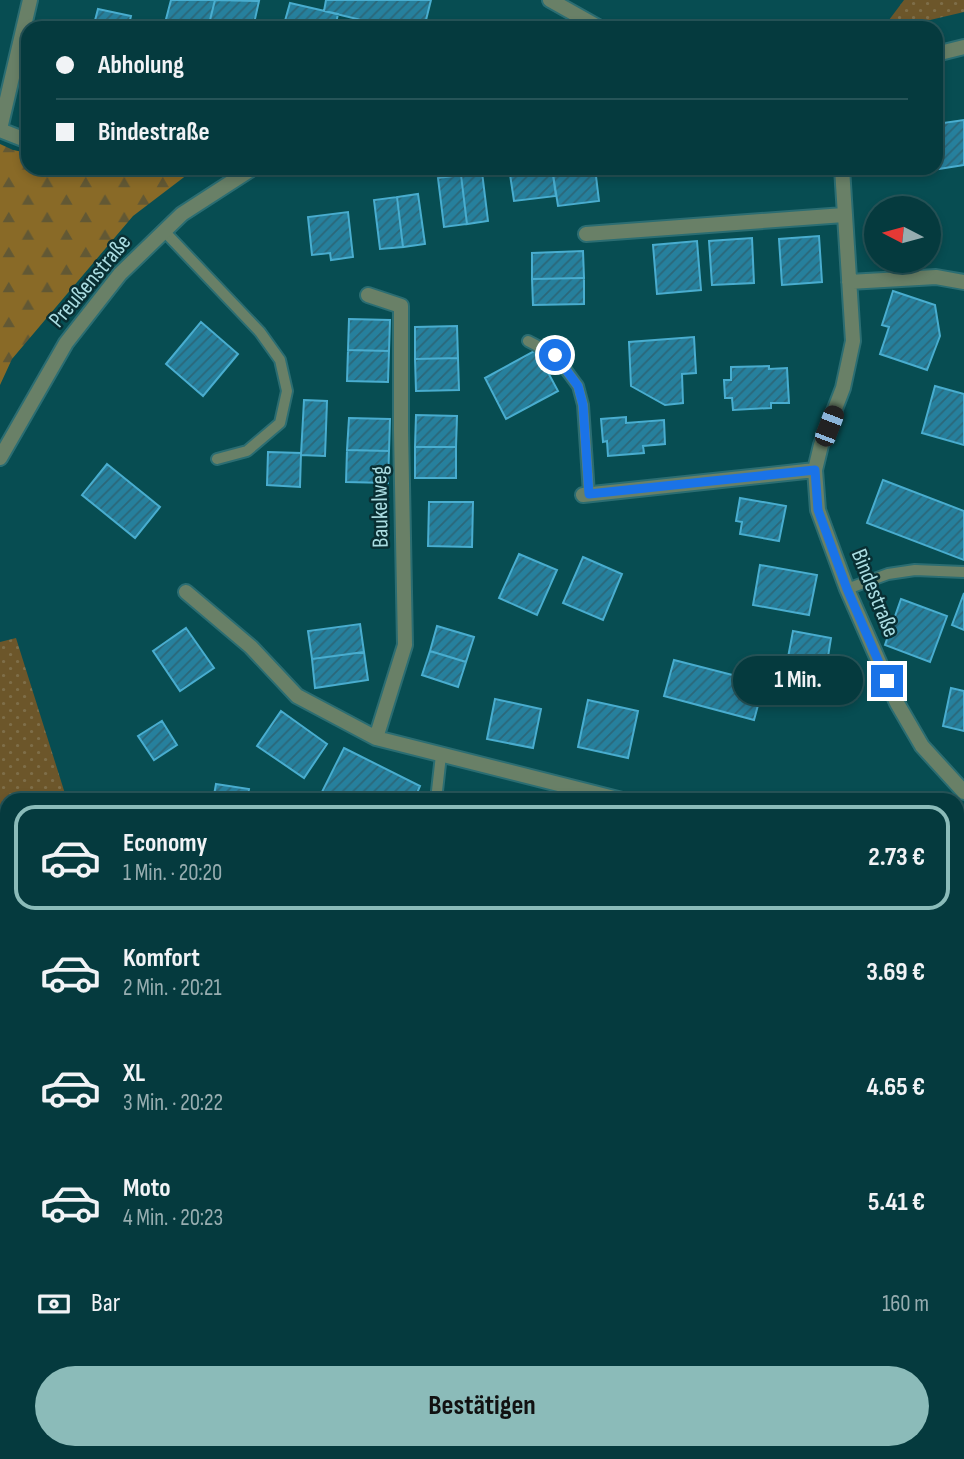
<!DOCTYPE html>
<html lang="de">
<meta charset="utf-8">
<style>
:root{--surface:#053a3e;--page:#134549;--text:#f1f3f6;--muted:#97adb0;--line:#265458;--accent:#8bbbb9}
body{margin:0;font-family:"Sofia Sans Condensed",sans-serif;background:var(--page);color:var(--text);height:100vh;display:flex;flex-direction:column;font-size:26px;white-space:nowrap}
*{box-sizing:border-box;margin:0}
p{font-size:23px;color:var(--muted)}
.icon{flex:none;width:38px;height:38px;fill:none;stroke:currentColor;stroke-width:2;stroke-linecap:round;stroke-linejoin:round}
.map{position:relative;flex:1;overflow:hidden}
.side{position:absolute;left:0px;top:793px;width:964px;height:667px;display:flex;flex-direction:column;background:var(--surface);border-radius:21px 21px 0 0;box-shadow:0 4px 10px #0003,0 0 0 2px var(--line)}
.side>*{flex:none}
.top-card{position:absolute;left:21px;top:21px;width:922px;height:154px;border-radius:21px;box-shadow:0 4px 10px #0003,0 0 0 2px var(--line);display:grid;align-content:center;height:154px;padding:0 35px;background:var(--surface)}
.needle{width:46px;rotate:276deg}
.tools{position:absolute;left:864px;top:196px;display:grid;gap:14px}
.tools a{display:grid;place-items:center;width:77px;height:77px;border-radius:50%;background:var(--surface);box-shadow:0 4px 10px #0003,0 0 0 2px var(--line);font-size:35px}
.end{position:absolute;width:32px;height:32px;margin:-16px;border:9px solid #1a73e8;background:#fff;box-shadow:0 0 0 4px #fff}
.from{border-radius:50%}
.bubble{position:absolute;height:49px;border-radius:24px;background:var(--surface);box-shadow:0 4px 10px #0003,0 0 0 2px var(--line);font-size:23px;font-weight:700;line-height:49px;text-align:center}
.car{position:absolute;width:21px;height:42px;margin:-21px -10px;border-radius:9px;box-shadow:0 0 5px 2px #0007;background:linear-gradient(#222 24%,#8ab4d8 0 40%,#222 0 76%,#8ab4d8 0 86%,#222 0)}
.top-card b{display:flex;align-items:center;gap:24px;height:66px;font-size:26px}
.top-card b+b{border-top:2px solid var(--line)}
.top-card i{width:18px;height:18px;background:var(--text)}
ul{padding:12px 0 0;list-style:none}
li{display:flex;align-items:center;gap:21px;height:105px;margin:0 14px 10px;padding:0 21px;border:4px solid transparent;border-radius:21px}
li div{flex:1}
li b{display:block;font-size:26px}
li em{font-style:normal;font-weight:700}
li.selected{border-color:var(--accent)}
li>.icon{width:63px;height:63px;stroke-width:1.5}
.pay{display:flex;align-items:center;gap:18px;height:77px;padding:0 35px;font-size:26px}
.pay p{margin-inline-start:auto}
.cta{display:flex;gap:14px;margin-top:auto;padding:14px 35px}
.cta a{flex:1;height:80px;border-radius:42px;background:var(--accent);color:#111;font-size:28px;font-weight:700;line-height:80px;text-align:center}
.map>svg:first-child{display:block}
</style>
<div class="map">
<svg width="964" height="1459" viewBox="0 0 964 1459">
<defs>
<pattern id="grass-dots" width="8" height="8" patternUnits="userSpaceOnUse" patternTransform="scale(1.75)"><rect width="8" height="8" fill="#6c562a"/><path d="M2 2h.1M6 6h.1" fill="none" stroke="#7e6e49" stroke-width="1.8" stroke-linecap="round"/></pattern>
<pattern id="forest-firs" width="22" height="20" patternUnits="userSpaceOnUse" patternTransform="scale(1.75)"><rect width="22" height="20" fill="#896a27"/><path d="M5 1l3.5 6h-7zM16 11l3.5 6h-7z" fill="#625834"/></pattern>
<pattern id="park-tufts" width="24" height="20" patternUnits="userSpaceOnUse" patternTransform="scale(1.75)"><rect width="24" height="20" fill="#6c562a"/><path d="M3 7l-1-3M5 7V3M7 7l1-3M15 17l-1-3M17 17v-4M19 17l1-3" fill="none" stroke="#7e6e49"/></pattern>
<pattern id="building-hatch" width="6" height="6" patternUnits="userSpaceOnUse" patternTransform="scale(1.75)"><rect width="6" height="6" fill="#26809d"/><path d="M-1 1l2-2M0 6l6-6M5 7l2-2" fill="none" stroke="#2b6779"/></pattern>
</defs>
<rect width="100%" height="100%" fill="#074d52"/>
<path fill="url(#grass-dots)" d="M904,0h60v12l-68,16h-13z
M16,638l51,162h-60v87l-7,-23v-222z
M0,943l7,22v487l117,1 -1,6h-123z
M151,1452l110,1 1,6h-111z"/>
<path fill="url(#forest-firs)" d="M0,144l13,6 15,3v15h168l-63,48 -121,143 -12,26z"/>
<path fill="url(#park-tufts)" d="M957,1221l7,3v235h-702l-1,-6 696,-1z"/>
<path fill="#0f2e31" d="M0,869l7,22v69l-7,-23z"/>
<path fill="url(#building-hatch)" stroke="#49adcf" stroke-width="2" d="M171,0h44l-7,28h-21l-22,-5z
M215,0l44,1 -6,27h-45z
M326,0h105l-7,28h-30l-70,-17z
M290,3l48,11 -3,14h-52z
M98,9l33,7 -3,12h-35z
M964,120v45l-57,9 -1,-6h30v-44z
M509,168h43l4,28 -42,5z
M552,168h43l4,33 -41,5z
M621,168h60v1l-59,7z
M757,168h55v2l-55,4z
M482,172l6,49 -21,3 -6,-49z
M461,175l6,49 -23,3 -6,-49z
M418,194l7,50 -22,3 -6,-50z
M397,197l6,50 -23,2 -6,-49z
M348,212l5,45 -22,3 -1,-7 -18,2 -4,-38z
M819,236l3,46 -40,3 -3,-46z
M752,238l2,45 -42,2 -3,-44z
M697,241l4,49 -44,4 -4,-49z
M583,251l1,27 -52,1v-26z
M584,278v26l-51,1 -1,-26z
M893,291l42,14 5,31 -13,34 -47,-16 9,-27 -7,-2z
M349,319l41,1 -1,31 -41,-1z
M201,322l37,32 -35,42 -37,-32z
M457,326l1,32 -43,1v-32z
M694,337l2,36 -14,1 1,29 -18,2 -34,-19 -2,-44z
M348,350l41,1 -1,31 -41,-1z
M536,350l22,41 -52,28 -21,-41z
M458,358l1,32 -43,1 -1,-32z
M769,366v3l18,-1 2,35h-18v5l-38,2 -1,-12h-7l-1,-18h7v-13z
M935,386l29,8v51l-42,-12z
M304,400l23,1 -2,55 -24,-1z
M416,415l41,1 -1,31h-41z
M626,417v6l38,-3 1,24 -22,2 1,7 -36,3 -1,-15 -4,1 -2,-23z
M349,418l41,1 -1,32 -42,-1z
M415,447h41v31h-41z
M347,450l42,1 -1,32 -42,-1z
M268,452l33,1 -1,34 -33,-2z
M107,464l53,43 -25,31 -53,-43z
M883,480l81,31v49l-97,-37z
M740,498l46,8 -7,35 -39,-7 2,-12 -6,-1z
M429,502h44l-1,45 -44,-1z
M519,554l38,16 -20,45 -38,-17z
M583,557l39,17 -19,46 -40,-17z
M760,565l57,10 -8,40 -56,-10z
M964,593v37l-12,-5z
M901,599l46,17 -17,46 -45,-17z
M360,624l4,28 -52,7 -4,-28z
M437,626l37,11 -8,25 -36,-11z
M186,628l28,40 -34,23 -27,-40z
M793,631l38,7 -6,37 -39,-7z
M430,651l36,11 -8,25 -36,-12z
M364,652l4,28 -53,8 -3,-29z
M674,660l90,23 -10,37 -90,-24z
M951,688l13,3v40l-21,-5z
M495,699l46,10 -8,39 -46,-9z
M588,700l50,11 -10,47 -50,-11z
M281,711l46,33 -23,34 -47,-32z
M162,721l15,24 -23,15 -16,-24z
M344,748l76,38 -6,14h-96z
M216,784l33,5 -2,11h-49l1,-7 15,2z
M957,937h7v61h-7z
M957,1071l7,1v57h-7z"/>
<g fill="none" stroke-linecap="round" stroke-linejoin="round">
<g stroke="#2b6d72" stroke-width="14">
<path id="service" d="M164,231l96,101 20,28 7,31 -7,32 -33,28 -30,8
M528,341l27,14 23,31 5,19 6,89
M847,589l41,-15 27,-4 49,2
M436,800l5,-45"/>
</g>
<g stroke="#2b6d72" stroke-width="18">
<path id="minor" d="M550,0l50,28
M936,54l28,-7
M0,129l30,-129
M0,130l28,11
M842,168l11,173 -10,47 -22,57 -6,25 3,40 29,79 50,114 25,43 42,46
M586,234l258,-19
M849,282l87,-5 28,5
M368,295l33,11v124l4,215 -29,93
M0,458l66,-115 54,-69 62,-60 71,-46
M583,495l232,-25
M186,592l65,55 46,49 79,42 246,62
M957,877l7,-3"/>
</g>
<use href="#service" stroke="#698067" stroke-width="10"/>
<use href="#minor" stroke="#698067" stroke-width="14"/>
</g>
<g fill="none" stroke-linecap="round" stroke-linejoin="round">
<path stroke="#1a73e8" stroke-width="9" d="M555,355l23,31 5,19 6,89 226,-24 3,40 29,79 40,92"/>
</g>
<g text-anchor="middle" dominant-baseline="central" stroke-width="5" stroke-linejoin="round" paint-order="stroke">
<g font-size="23" fill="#abdde2" stroke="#092f33">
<text transform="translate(90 281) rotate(-50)">Preußenstraße</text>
<text transform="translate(380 507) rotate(-91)">Baukelweg</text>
<text transform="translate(875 593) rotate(68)">Bindestraße</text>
</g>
</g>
</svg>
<div class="tools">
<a><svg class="needle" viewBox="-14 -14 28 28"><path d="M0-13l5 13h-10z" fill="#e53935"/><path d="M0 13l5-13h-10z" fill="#97adb0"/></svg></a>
</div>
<i class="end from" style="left:555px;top:355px"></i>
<i class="end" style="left:887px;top:681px"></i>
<div class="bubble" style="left:733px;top:656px;width:130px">1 Min.</div>
<i class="car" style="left:829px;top:426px;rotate:21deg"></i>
<div class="top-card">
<b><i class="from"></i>Abholung</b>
<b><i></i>Bindestraße</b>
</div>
<section class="side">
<ul>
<li class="selected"><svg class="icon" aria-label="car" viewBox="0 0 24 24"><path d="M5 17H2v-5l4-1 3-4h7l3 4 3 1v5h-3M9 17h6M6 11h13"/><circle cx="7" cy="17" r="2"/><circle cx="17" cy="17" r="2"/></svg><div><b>Economy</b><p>1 Min. · 20:20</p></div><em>2.73 €</em></li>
<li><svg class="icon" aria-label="car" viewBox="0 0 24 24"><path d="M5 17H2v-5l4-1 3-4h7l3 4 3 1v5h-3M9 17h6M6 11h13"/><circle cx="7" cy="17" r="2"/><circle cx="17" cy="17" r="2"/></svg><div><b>Komfort</b><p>2 Min. · 20:21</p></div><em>3.69 €</em></li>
<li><svg class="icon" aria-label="car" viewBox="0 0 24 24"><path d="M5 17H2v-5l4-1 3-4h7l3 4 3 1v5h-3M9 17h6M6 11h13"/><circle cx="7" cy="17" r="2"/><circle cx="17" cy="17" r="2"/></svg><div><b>XL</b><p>3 Min. · 20:22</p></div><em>4.65 €</em></li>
<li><svg class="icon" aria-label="car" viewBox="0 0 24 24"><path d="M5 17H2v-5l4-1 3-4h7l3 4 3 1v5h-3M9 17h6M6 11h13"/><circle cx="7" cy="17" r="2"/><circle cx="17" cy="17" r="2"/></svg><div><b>Moto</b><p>4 Min. · 20:23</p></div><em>5.41 €</em></li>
</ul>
<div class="pay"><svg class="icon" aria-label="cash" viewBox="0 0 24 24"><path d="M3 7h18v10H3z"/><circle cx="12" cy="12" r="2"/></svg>Bar<p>160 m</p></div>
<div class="cta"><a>Bestätigen</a></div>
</section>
</div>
